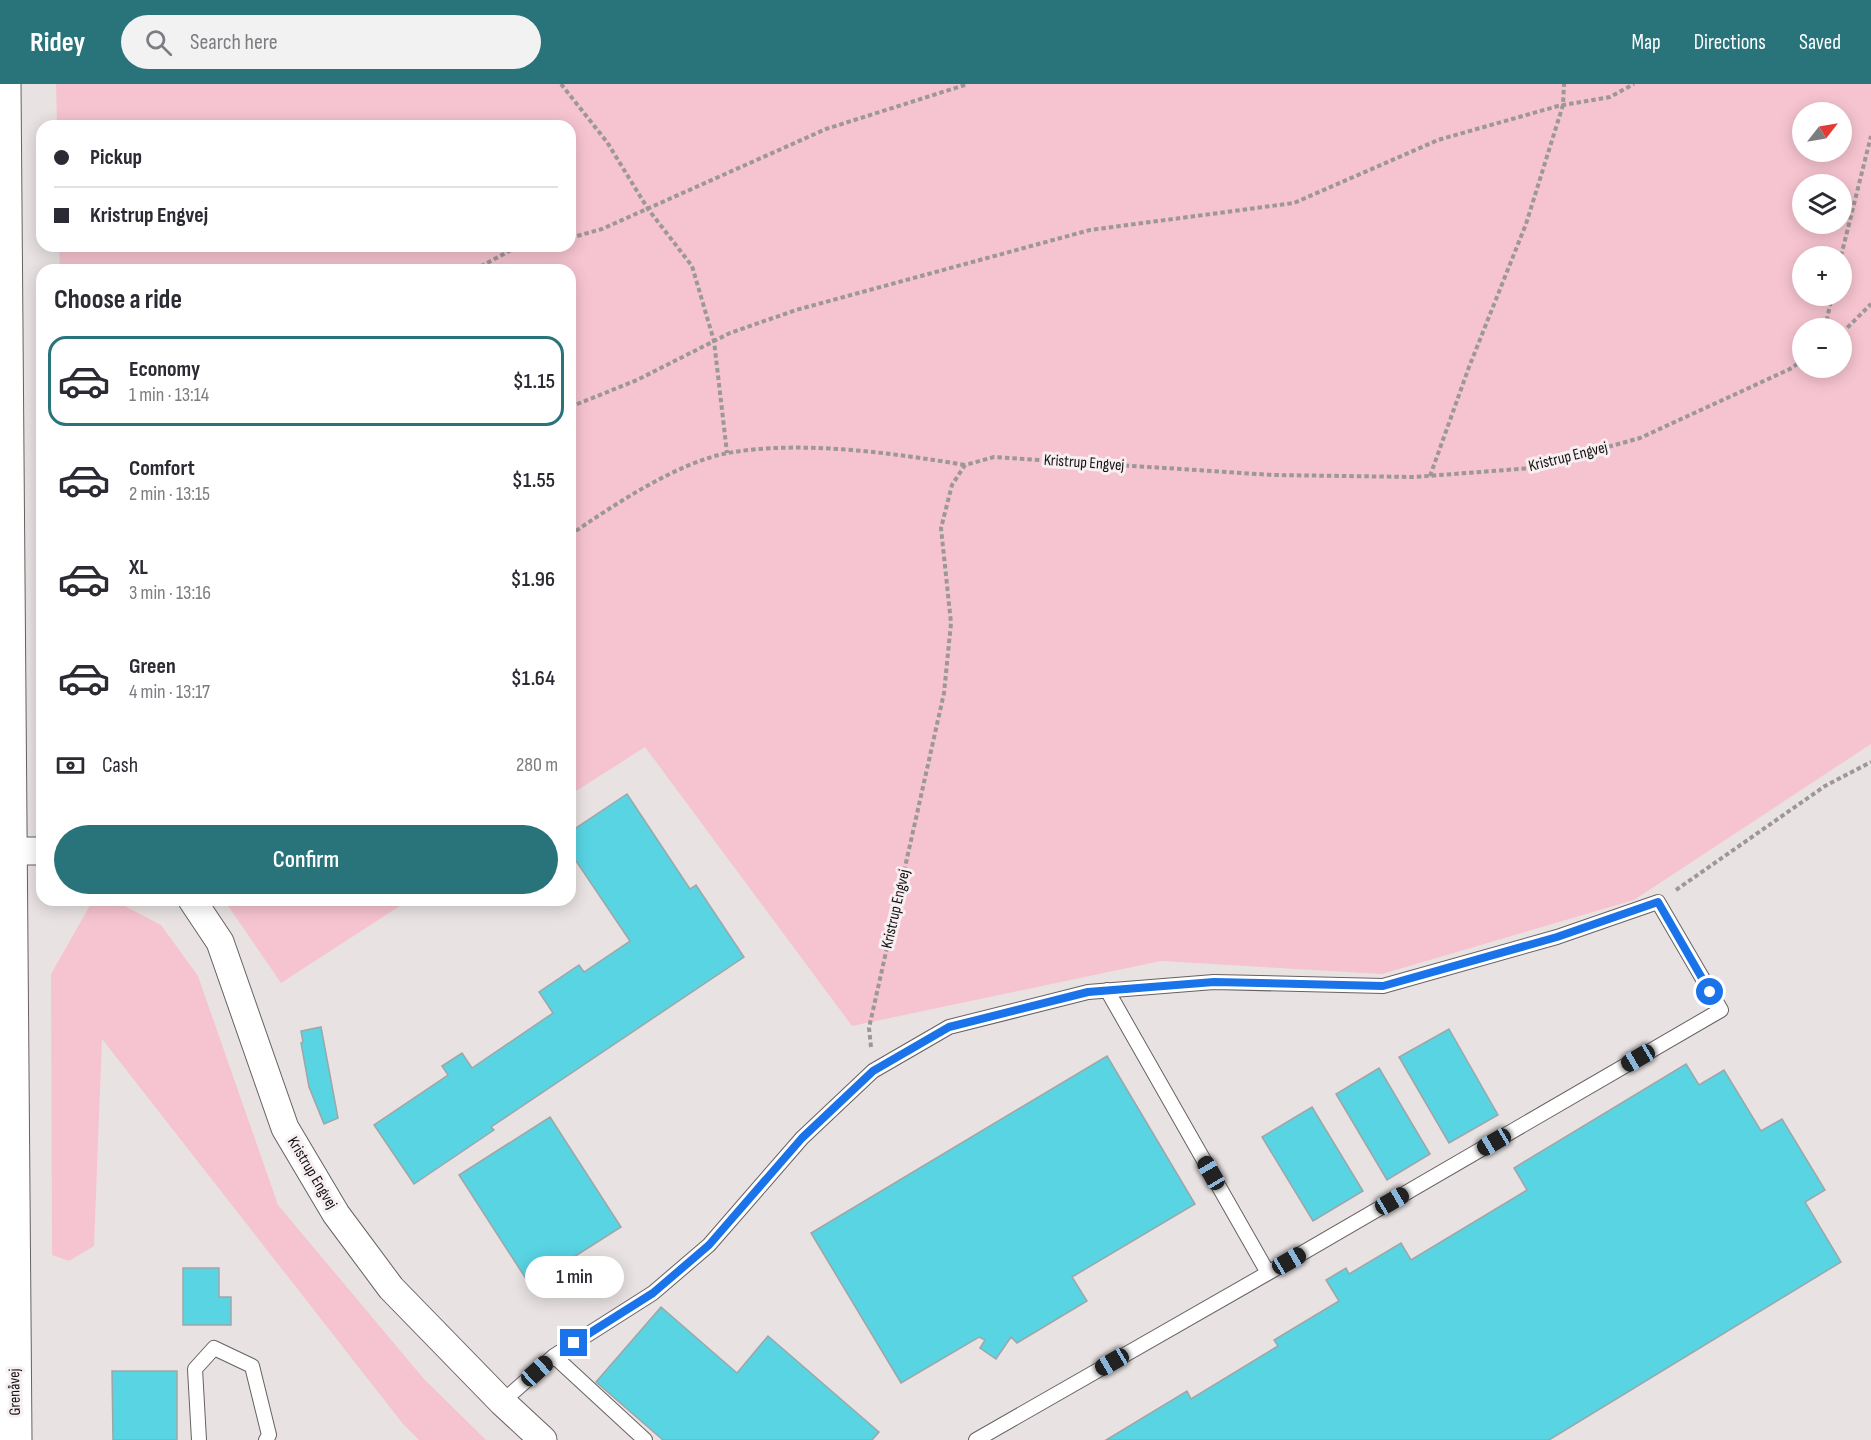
<!DOCTYPE html>
<meta charset="utf-8">
<style>
:root{--surface:#fff;--page:#f2f2f3;--text:#2b2b33;--muted:#7c7c81;--line:#e1e1e2;--accent:#29737b}
body{margin:0;font-family:"Sofia Sans Condensed",sans-serif;background:var(--page);color:var(--text);height:100vh;display:flex;flex-direction:column;font-size:22px;white-space:nowrap}
*{box-sizing:border-box;margin:0}
p{font-size:20px;color:var(--muted)}
.icon{flex:none;width:33px;height:33px;fill:none;stroke:currentColor;stroke-width:2;stroke-linecap:round;stroke-linejoin:round}
.map{position:relative;flex:1;overflow:hidden}
.sheet{position:absolute;left:36px;top:180px;width:540px;height:642px;display:flex;flex-direction:column;background:var(--surface);border-radius:18px;box-shadow:0 3px 15px #0003}
.sheet>*{flex:none}
.hud{position:absolute;left:36px;top:36px;width:540px;height:132px;border-radius:18px;box-shadow:0 3px 15px #0003;display:grid;align-content:center;height:132px;padding:0 18px;background:var(--surface)}
.needle{width:39px;rotate:59deg}
.tools{position:absolute;left:1792px;top:18px;display:grid;gap:12px}
.tools a{display:grid;place-items:center;width:60px;height:60px;border-radius:50%;background:var(--surface);box-shadow:0 3px 15px #0003;font-size:30px}
.end{position:absolute;width:27px;height:27px;margin:-14px;border:8px solid #1a73e8;background:#fff;box-shadow:0 0 0 3px #fff}
.from{border-radius:50%}
.bubble{position:absolute;height:42px;border-radius:21px;background:var(--surface);box-shadow:0 3px 15px #0003;font-size:20px;font-weight:600;line-height:42px;text-align:center}
.car{position:absolute;width:18px;height:36px;margin:-18px -9px;border-radius:8px;box-shadow:0 0 4px 2px #0007;background:linear-gradient(#222 24%,#8ab4d8 0 40%,#222 0 76%,#8ab4d8 0 86%,#222 0)}
.hud b{display:flex;align-items:center;gap:21px;height:57px;font-size:22px}
.hud b+b{border-top:2px solid var(--line)}
.hud i{width:15px;height:15px;background:var(--text)}
ul{padding:0;list-style:none}
li{display:flex;align-items:center;gap:18px;height:90px;margin:0 12px 9px;padding:0 6px;border:3px solid transparent;border-radius:18px}
li div{flex:1}
li b{display:block;font-size:22px}
li em{font-style:normal;font-weight:600}
li.selected{border-color:var(--accent)}
li>.icon{width:54px;height:54px;stroke-width:1.5}
h2{padding:0 18px;font-size:27px;line-height:72px}
.pay{display:flex;align-items:center;gap:15px;height:66px;padding:0 18px;font-size:22px}
.pay p{margin-inline-start:auto}
.cta{display:flex;gap:12px;margin-top:auto;padding:12px 18px}
.cta a{flex:1;height:69px;border-radius:36px;background:var(--accent);color:#fff;font-size:24px;font-weight:600;line-height:69px;text-align:center}
header{display:flex;align-items:center;gap:36px;box-sizing:border-box;height:84px;padding:0 30px;background:var(--accent);color:#fff}
header strong{font-size:28px}
nav{display:flex;gap:33px;margin-inline-start:auto;font-size:21px}
.search{width:420px;height:54px;background:var(--page);display:flex;align-items:center;gap:15px;box-sizing:border-box;padding:0 21px;border-radius:33px;color:var(--muted);font-size:22px}
.map>svg:first-child{display:block}
</style>
<header>
<strong>Ridey</strong>
<div class="search"><svg class="icon" aria-label="search" viewBox="0 0 24 24"><circle cx="10" cy="10" r="6"/><path d="M15 15l6 6"/></svg>Search here</div>
<nav><a>Map</a><a>Directions</a><a>Saved</a></nav>
</header>
<div class="map">
<svg width="1871" height="1356" viewBox="0 0 1871 1356">
<rect width="100%" height="100%" fill="#e9e2e3"/>
<path fill="#f6c4d0" fill-rule="evenodd" d="M56,0h1815v660l-237,156 -252,74 -221,-13 -309,65 -207,-279 -75,48v-525h-510l-1,-24h511v-120h-513zM1842,28v40h-39v-40zM1842,100v40h-39v-40zM1842,172v40h-39v-40zM1842,244v40h-39v-40z
M93,816h20l48,25 37,51 80,229 146,174 62,61h-67l-16,-16 -301,-385 -8,207 -25,15 -17,-6 -1,-281z
M224,816h185l-128,83z"/>
<path fill="#58d4e3" stroke="#9ea6a7" stroke-width="1.5" d="M627,710l63,95 6,-4 48,72 -253,170 3,3 -80,54 -40,-59 74,-50 -6,-9 20,-13 10,15 81,-55 -14,-21 40,-27 5,7 46,-31 -60,-89v-20z
M321,943l17,91 -14,6 -15,-37 -8,-44 2,-1 -2,-11z
M1449,945l49,86 -49,28 -50,-86z
M1107,972l88,148 -123,73 15,24 -70,42 -6,-6 -15,22 -16,-11 5,-8 -6,-3 -78,46 -90,-150z
M1686,980l13,21 25,-15 37,61 21,-12 43,71 -20,12 36,60 -292,178h-443l81,-49 4,8 87,-53 -4,-6 65,-39 -13,-21 20,-12 3,6 52,-31 10,17 116,-70 -13,-22z
M1379,984l51,86 -43,26 -51,-86z
M1312,1023l51,84 -50,30 -51,-84z
M550,1033l71,110 -91,58 -71,-110z
M183,1184h36v29h12v28h-48z
M661,1223l76,66 31,-37 111,96 -7,8h-209l-67,-58z
M112,1287h65v69h-64z"/>
<g fill="none" stroke-linecap="round" stroke-linejoin="round">
<g stroke="#676162" stroke-width="16">
<path id="service" d="M554,1272l91,84
M502,1318l52,-46 99,-63 56,-48 93,-107 71,-67 76,-44 139,-35 126,-10 169,4 174,-49 101,-35 63,108 -453,263
M199,1356l-4,-71 19,-21 38,18 17,69 -3,5
M976,1356l292,-167 -161,-283"/>
</g>
<g stroke="#676162" stroke-width="29">
<path id="minor" d="M0,767h42
M192,816l28,42 65,186 51,86 55,74 111,114 41,38"/>
</g>
<g stroke="#676162" stroke-width="35">
<path id="tertiary" d="M4,0l11,1356"/>
</g>
<path stroke="#9c9798" stroke-width="4" stroke-dasharray="4.5 3" stroke-linecap="butt" d="M561,0l46,58 41,67 44,57 22,75 13,112
M570,154l32,-9 224,-100 142,-45
M1841,172l30,-120
M474,186l39,-21 17,-3
M1825,244l7,-32
M1842,249l29,-29
M570,323l67,-27 93,-47 66,-23 294,-80 204,-27 144,-63 120,-34 52,-9 24,-13
M1430,392l39,-109 57,-143 37,-119 1,-21
M570,451c42,-29 108,-73 158,-82 72,-13 165,0 237,12
M1676,806l149,-104 46,-24
M871,963l-2,-19 75,-335 7,-70 -10,-95 11,-43 13,-20 29,-8 279,18 141,2 118,-9 108,-30 150,-69 13,-9"/>
<use href="#service" stroke="#fff" stroke-width="14"/>
<use href="#minor" stroke="#fff" stroke-width="27"/>
<use href="#tertiary" stroke="#fff" stroke-width="33"/>
</g>
<g fill="none" stroke-linecap="round" stroke-linejoin="round">
<path stroke="#1a73e8" stroke-width="8" d="M574,1259l79,-50 56,-48 93,-107 71,-67 76,-44 139,-35 126,-10 169,4 174,-49 101,-35 52,90"/>
</g>
<g text-anchor="middle" dominant-baseline="central" stroke-width="6" stroke-linejoin="round" paint-order="stroke">
<g font-size="16" fill="#141212" stroke="#f7eff1">
<text transform="translate(1568 373) rotate(-14)">Kristrup Engvej</text>
<text transform="translate(1084 379) rotate(4)">Kristrup Engvej</text>
<text transform="translate(896 825) rotate(-77)">Kristrup Engvej</text>
<text transform="translate(312 1089) rotate(59)">Kristrup Engvej</text>
<text transform="translate(15 1308) rotate(-91)">Grenåvej</text>
</g>
</g>
</svg>
<div class="tools">
<a><svg class="needle" viewBox="-14 -14 28 28"><path d="M0-13l5 13h-10z" fill="#e53935"/><path d="M0 13l5-13h-10z" fill="#7c7c81"/></svg></a>
<a><svg class="icon" aria-label="layers" viewBox="0 0 24 24"><path d="M12 4l9 5-9 5-9-5zM3 14l9 5 9-5"/></svg></a>
<a>+</a>
<a>−</a>
</div>
<i class="end from" style="left:1710px;top:908px"></i>
<i class="end" style="left:574px;top:1259px"></i>
<div class="bubble" style="left:525px;top:1172px;width:99px">1 min</div>
<i class="car" style="left:1638px;top:974px;rotate:240deg"></i>
<i class="car" style="left:1494px;top:1058px;rotate:240deg"></i>
<i class="car" style="left:1211px;top:1089px;rotate:330deg"></i>
<i class="car" style="left:1392px;top:1117px;rotate:60deg"></i>
<i class="car" style="left:1289px;top:1177px;rotate:60deg"></i>
<i class="car" style="left:1112px;top:1278px;rotate:240deg"></i>
<i class="car" style="left:537px;top:1287px;rotate:48deg"></i>
<div class="hud">
<b><i class="from"></i>Pickup</b>
<b><i></i>Kristrup Engvej</b>
</div>
<section class="sheet">
<h2>Choose a ride</h2>
<ul>
<li class="selected"><svg class="icon" aria-label="car" viewBox="0 0 24 24"><path d="M5 17H2v-5l4-1 3-4h7l3 4 3 1v5h-3M9 17h6M6 11h13"/><circle cx="7" cy="17" r="2"/><circle cx="17" cy="17" r="2"/></svg><div><b>Economy</b><p>1 min · 13:14</p></div><em>$1.15</em></li>
<li><svg class="icon" aria-label="car" viewBox="0 0 24 24"><path d="M5 17H2v-5l4-1 3-4h7l3 4 3 1v5h-3M9 17h6M6 11h13"/><circle cx="7" cy="17" r="2"/><circle cx="17" cy="17" r="2"/></svg><div><b>Comfort</b><p>2 min · 13:15</p></div><em>$1.55</em></li>
<li><svg class="icon" aria-label="car" viewBox="0 0 24 24"><path d="M5 17H2v-5l4-1 3-4h7l3 4 3 1v5h-3M9 17h6M6 11h13"/><circle cx="7" cy="17" r="2"/><circle cx="17" cy="17" r="2"/></svg><div><b>XL</b><p>3 min · 13:16</p></div><em>$1.96</em></li>
<li><svg class="icon" aria-label="car" viewBox="0 0 24 24"><path d="M5 17H2v-5l4-1 3-4h7l3 4 3 1v5h-3M9 17h6M6 11h13"/><circle cx="7" cy="17" r="2"/><circle cx="17" cy="17" r="2"/></svg><div><b>Green</b><p>4 min · 13:17</p></div><em>$1.64</em></li>
</ul>
<div class="pay"><svg class="icon" aria-label="cash" viewBox="0 0 24 24"><path d="M3 7h18v10H3z"/><circle cx="12" cy="12" r="2"/></svg>Cash<p>280 m</p></div>
<div class="cta"><a>Confirm</a></div>
</section>
</div>
